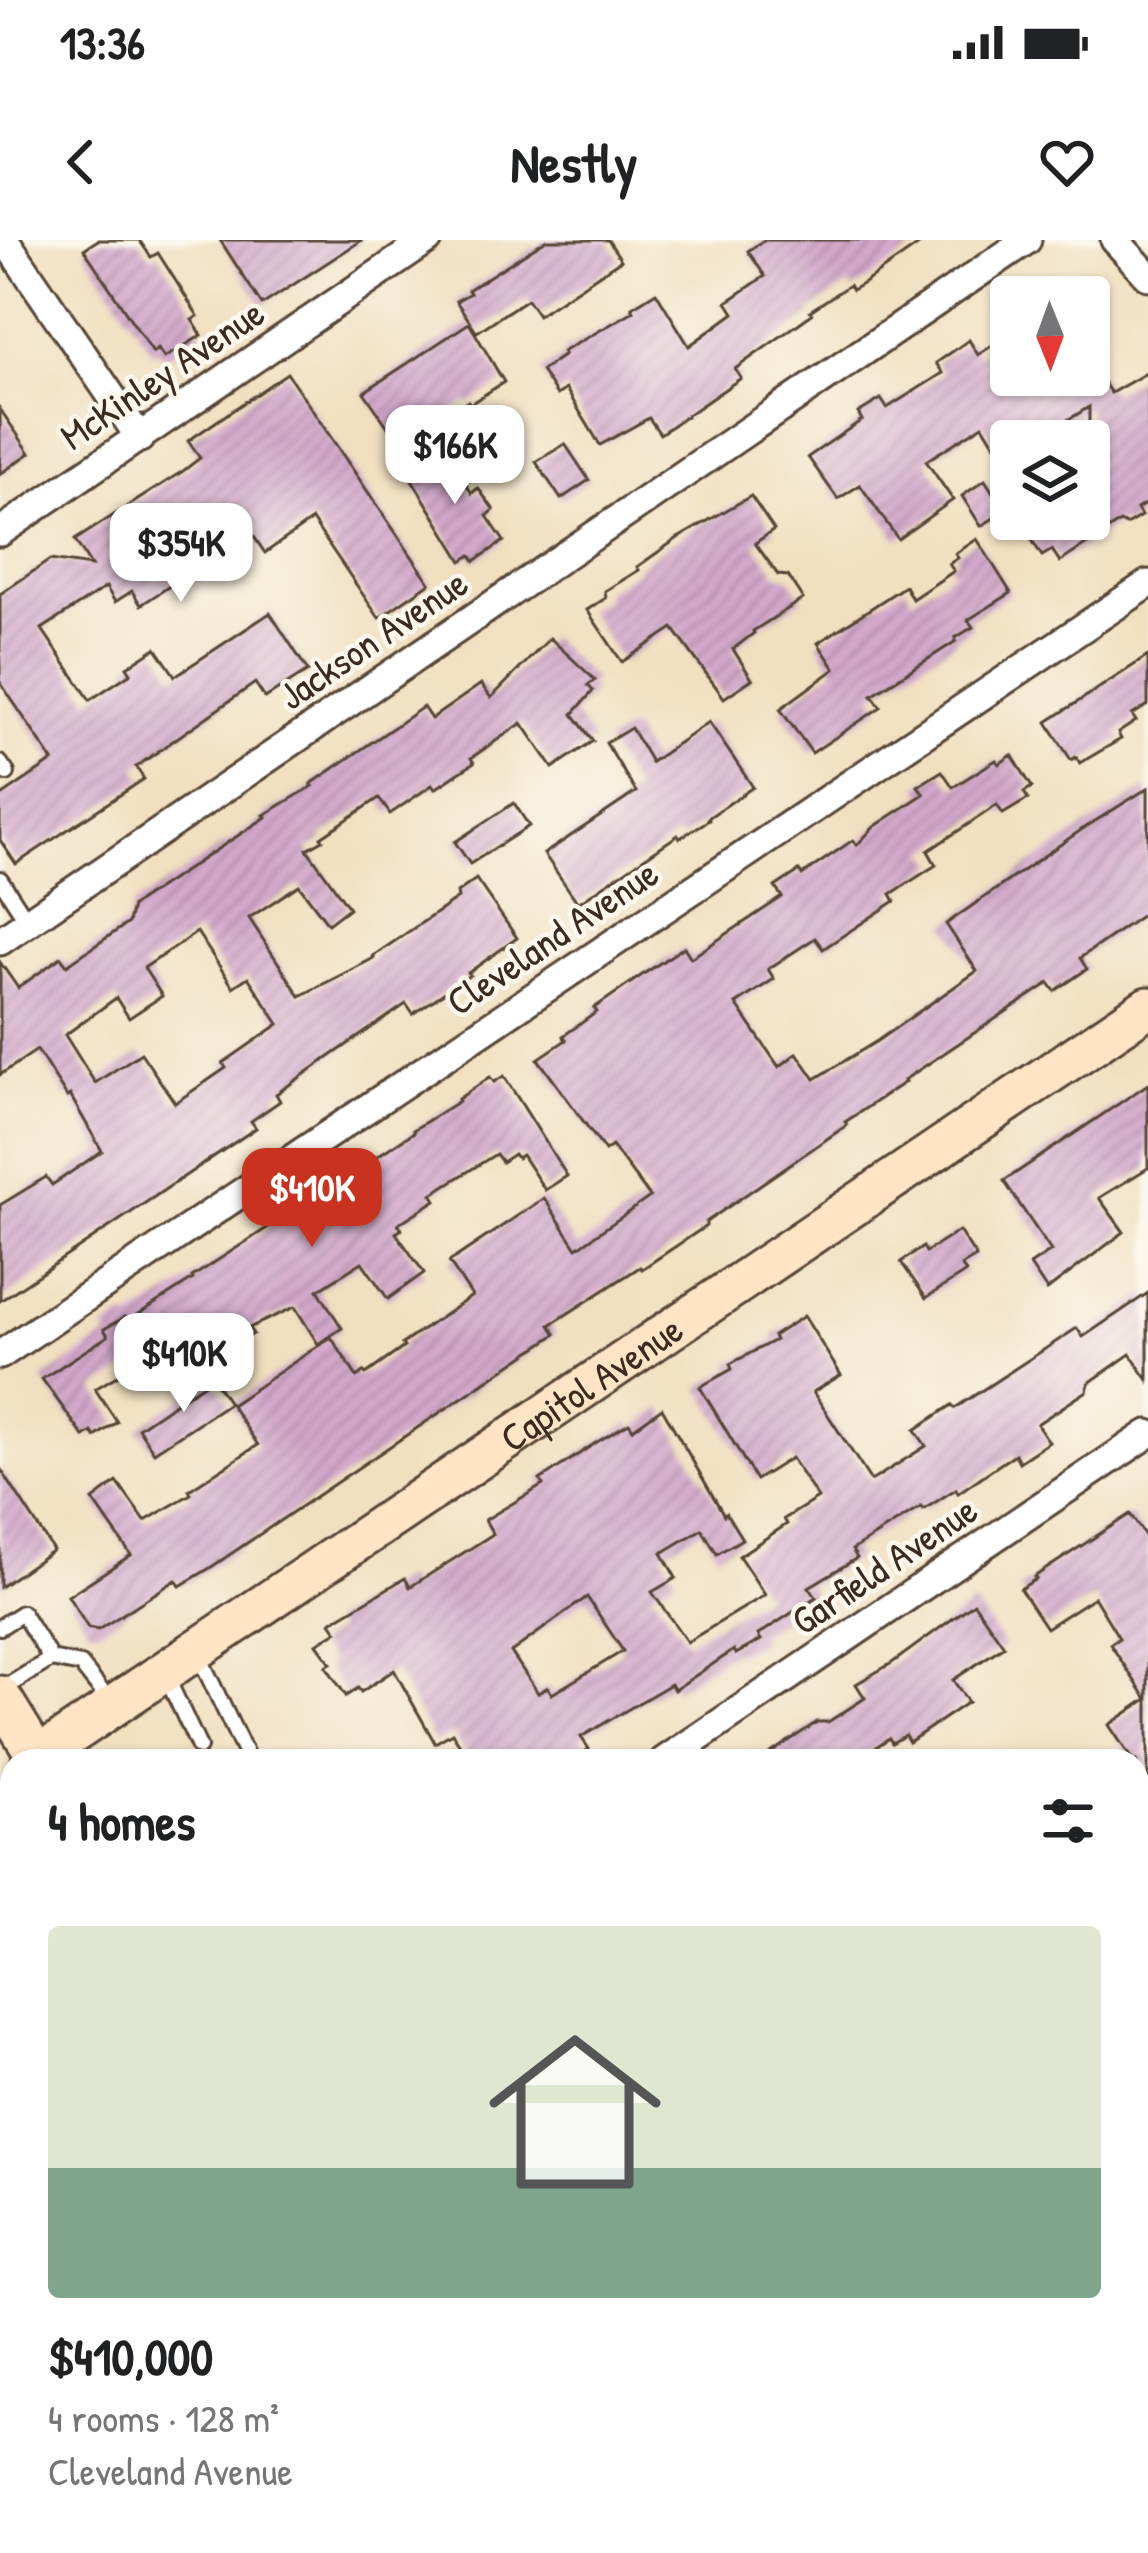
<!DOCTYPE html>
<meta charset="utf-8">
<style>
:root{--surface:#fff;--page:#f2f2f2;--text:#202124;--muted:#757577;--line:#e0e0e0;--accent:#c8321e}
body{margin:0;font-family:"Patrick Hand",sans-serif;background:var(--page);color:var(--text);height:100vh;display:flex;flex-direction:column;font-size:45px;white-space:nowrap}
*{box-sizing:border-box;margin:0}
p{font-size:39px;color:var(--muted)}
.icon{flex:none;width:66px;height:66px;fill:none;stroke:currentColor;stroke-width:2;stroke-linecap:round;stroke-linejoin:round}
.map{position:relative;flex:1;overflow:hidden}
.panel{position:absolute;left:0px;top:1509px;width:1149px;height:804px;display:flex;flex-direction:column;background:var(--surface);border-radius:36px 36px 0 0;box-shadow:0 3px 9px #0004}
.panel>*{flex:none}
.needle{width:78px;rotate:179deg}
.fabs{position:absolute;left:990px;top:36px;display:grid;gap:24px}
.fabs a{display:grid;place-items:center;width:120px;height:120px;border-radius:12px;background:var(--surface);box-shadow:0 3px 9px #0004;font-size:60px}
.price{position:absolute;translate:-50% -102px;padding:0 27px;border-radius:24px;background:#fff;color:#222;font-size:39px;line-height:78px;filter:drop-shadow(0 3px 6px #0008)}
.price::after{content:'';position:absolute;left:50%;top:72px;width:36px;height:27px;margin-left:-18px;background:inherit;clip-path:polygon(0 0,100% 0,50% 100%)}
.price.current{background:var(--accent);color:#fff}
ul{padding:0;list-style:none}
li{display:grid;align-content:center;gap:24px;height:636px;padding:0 48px}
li+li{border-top:3px solid var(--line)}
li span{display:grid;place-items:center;height:372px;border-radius:12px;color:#555}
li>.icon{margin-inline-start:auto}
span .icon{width:216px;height:216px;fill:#fffc;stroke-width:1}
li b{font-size:51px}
h2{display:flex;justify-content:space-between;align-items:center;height:144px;padding:0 48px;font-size:51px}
.status{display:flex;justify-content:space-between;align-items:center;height:84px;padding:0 60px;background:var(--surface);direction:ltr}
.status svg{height:33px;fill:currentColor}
header{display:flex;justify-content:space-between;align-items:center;height:156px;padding:0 48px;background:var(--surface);font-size:54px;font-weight:700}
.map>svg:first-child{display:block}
.building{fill:url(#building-hatch);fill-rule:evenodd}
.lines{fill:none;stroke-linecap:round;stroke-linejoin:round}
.lane-casing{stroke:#564536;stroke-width:20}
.street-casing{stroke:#564536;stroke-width:33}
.secondary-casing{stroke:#564536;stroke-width:45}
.lane{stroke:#fff;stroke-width:14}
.street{stroke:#fff;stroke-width:27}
.secondary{stroke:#ffe4c6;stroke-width:39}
.labels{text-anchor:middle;stroke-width:9;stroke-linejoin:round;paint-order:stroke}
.street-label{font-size:39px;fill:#3b2a1e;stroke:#fbf7ec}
</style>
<div class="status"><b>13:36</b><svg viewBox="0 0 49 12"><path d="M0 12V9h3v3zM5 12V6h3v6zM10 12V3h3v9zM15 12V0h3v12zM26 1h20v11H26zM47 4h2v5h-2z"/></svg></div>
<header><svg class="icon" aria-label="back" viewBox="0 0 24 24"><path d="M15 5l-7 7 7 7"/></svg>Nestly<svg class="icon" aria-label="heart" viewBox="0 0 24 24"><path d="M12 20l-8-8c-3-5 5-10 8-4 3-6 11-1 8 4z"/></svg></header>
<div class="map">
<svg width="1148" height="2313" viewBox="0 0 1148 2313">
<defs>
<pattern id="building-hatch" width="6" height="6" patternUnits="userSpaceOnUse" patternTransform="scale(3)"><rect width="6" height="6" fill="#d3a9cc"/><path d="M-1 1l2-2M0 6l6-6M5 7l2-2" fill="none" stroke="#ac8aa5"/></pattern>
</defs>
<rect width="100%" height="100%" fill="#fbf7ec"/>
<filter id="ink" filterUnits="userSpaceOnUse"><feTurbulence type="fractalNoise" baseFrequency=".00833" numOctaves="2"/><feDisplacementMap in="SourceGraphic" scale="24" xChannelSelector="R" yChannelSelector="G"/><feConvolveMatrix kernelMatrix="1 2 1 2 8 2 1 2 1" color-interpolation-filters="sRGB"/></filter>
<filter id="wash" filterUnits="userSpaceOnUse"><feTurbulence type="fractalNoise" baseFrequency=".004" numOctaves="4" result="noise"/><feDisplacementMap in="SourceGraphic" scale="48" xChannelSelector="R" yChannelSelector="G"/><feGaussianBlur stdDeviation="2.7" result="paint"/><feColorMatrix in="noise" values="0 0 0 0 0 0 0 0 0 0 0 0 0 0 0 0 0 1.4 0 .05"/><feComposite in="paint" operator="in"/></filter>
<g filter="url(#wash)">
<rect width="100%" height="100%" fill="#f1dfbf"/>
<g id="blocks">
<g class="building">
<path d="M98 0H139L151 17 158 13 198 76 192 80 202 95 164 118 158 109 153 113 84 9Z"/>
<path d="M220 0H362L262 65Z"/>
<path d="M546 0H608L621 20 538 75 527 59 477 92 456 61 470 53 468 50Z"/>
<path d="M764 0H926L864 43 852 50 849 45 810 71 812 74 735 129 741 138 660 194 649 178 600 205 566 149 557 155 541 131 564 115 562 112 634 71 632 67 656 52 689 106 734 73 727 62 765 36 748 11Z"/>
<path d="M469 83 504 142 470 164 468 161 401 206 364 152Z"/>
<path d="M1011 93V135H1089V122L1111 153 1148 132V262L1137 269 1141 276 1126 285 1120 282 1060 322 1052 310 1042 316 1025 289 1041 279H1087L1089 281V167L1034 201H1011V231L983 185 926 221 953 260 898 299 860 245 838 259 808 217 862 180 858 173 881 159 887 168 943 133 936 123 969 100 978 115Z"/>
<path d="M287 133 430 343 379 378 312 280 265 313 242 279 188 316 197 328 141 365 132 351 115 362 106 347 42 389 90 460 131 433 127 427 156 408 175 436 270 373 308 431 265 458 255 443 136 527 144 539 16 624 0 600V557L53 521 0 442V354L50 320 91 326 75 300 183 231 200 218 188 201Z"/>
<path d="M0 169 30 213 0 234Z"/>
<path d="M565 204 589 240 561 259 536 222Z"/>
<path d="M421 207 439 236 453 226 472 253 478 248 494 270 487 276 504 301 475 321 471 315 462 321 400 220Z"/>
<path d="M985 240 1005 271 981 286 962 256Z"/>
<path d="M751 256 774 290 755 303 778 335 788 336 803 359 753 391 754 393 733 409 752 439 724 458 673 388 622 422 587 370 606 358 605 351 639 330 637 327 678 298Z"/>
<path d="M977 299 1011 353 968 380 973 387 955 398 956 401 872 455 881 467 812 513 780 469 835 429 818 403 905 346 912 359 954 331 949 324 958 318 955 314Z"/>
<path d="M550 398 595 440 588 445 593 451 573 474 593 501 553 528 522 483 471 518 474 523 435 549 432 545 390 574 379 558 321 597 323 600 307 609 349 668 328 684 299 645 249 678 300 756 374 718 373 716 458 658 457 653 476 639 517 698 468 733 470 735 413 774 406 764 276 854 280 861 251 881 256 888 0 1061V965L46 937 52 945 102 911 70 855 67 857 37 810 0 835V722L18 748 61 717 67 725 128 683 132 666 266 577 264 575 313 546 311 544 423 467 431 479 481 444 491 458ZM197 692 233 747 248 737 279 784 223 823 226 828 175 863 141 813 95 843 65 795 116 758 129 778 162 756 144 728Z"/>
<path d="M1148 416V465L1132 475 1136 481 1118 493 1121 499 1080 523 1076 517 1071 520 1047 482Z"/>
<path d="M709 482 753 547 708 578 709 580 680 598 678 595 578 663 544 614 636 552 606 503 631 488 651 522Z"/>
<path d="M1012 515 1032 547 1024 552 1028 559 1003 574 997 565 928 611 936 625 891 654 895 661 823 709 815 698 768 729 774 739 736 764 779 827 797 813 815 839 877 801 977 731 946 684 1084 588 1148 548V671L1080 718 1087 729 1055 751 1049 743 904 840 905 842 845 882 847 885 706 982V986L642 1029 640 1027 550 1085 556 1094 210 1328 180 1346 176 1340 98 1390 88 1388 68 1356 131 1315 93 1260 117 1242 145 1281 191 1254 189 1250 258 1205 231 1165 331 1097 357 1137 364 1132 366 1134 404 1107 402 1104 472 1056 449 1022 544 958 577 1008 650 957 612 906 605 911 538 819 566 800 563 796 597 772 594 768 648 731 684 707 691 718 782 657 775 647 799 631 802 635 853 600 857 605 874 587 924 554 918 546 942 531 953 547 996 520 999 524Z"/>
<path d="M514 563 529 586 470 624 455 602Z"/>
<path d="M504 836 567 936 545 950 522 915 517 918 514 914 502 922 496 914 432 954 436 960 398 984 402 989 396 993 424 1033 388 1059 362 1022 318 1050 342 1088 318 1104 295 1067 249 1088 253 1094 189 1134 170 1104 95 1149 117 1182 95 1197 92 1192 84 1197 42 1139 108 1096 104 1089 125 1077 131 1079 193 1039 192 1037 414 892 413 890 459 861 458 859 490 837 494 842Z"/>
<path d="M1148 844V928L1099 958 1124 992 1047 1050 1030 1025 1051 1011 1004 941Z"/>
<path d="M959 991 976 1017 961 1026 966 1032 926 1058 901 1022 923 1007 926 1012Z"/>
<path d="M1148 1053V1140L1130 1114 1089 1143 1087 1151 1037 1184 1049 1202 1019 1222 1015 1214 958 1253 956 1249 923 1270 921 1267 852 1310 857 1318 809 1347 816 1357 758 1395 761 1400 736 1414 734 1410 674 1450 671 1444 581 1497 589 1509 570 1521H470L452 1493 435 1503 394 1430 361 1452 358 1448 346 1456 326 1426 331 1423 317 1404 337 1391 331 1382 405 1338 410 1347 493 1294 485 1280 543 1245 540 1240 597 1202 629 1183 633 1189 662 1168 724 1275 726 1273 742 1299 717 1314 702 1289 662 1313 676 1338 652 1352 687 1402 765 1355 739 1316 787 1284 784 1279 818 1258 791 1218 756 1240 700 1147 732 1129 730 1124 775 1100 773 1096 804 1076 841 1135 813 1152 871 1241 926 1206 915 1190 952 1165 955 1168 1077 1088 1083 1097ZM587 1357 623 1411 552 1454 548 1447 538 1453 511 1412Z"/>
<path d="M212 1138 229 1163 154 1212 138 1188Z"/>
<path d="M0 1228 53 1310 0 1347Z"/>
<path d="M1130 1274 1148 1300V1544L1137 1528V1521H1133L1109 1485 1147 1459 1110 1404 1119 1398 1094 1357 1046 1388 1020 1349 1036 1339 1034 1337Z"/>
<path d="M974 1363 1004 1406 953 1440 968 1462 909 1502 905 1495 892 1503 889 1498 856 1521H759L817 1482H828L865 1458 856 1444 892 1423Z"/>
</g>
</g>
</g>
<g filter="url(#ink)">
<use href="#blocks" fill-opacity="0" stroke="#564536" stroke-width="3"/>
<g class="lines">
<defs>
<g id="lane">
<path d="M0 523 7 533"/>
<path d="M0 639 28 682"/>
<path d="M0 1387 22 1373 51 1419 1 1450"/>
<path d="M197 1412 249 1521"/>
<path d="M51 1419 81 1425 111 1463"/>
<path d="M166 1436 199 1507"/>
<path d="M594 2313 620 2301"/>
</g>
<g id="street">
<path d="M5 0 140 198"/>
<path d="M1115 0 1148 36"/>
<path d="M0 292 428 0"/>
<path d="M0 701 1027 0"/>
<path d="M0 1115 1148 344"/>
<path d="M664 1521 1148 1194"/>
<path d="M1137 1618 1148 1611"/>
<path d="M0 1971 12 1962"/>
<path d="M1137 2030 1148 2023"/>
<path d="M107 2313 124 2301"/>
<path d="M718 2313 736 2301"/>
</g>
<g id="secondary">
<path d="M0 1456 40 1521"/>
<path id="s1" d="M32 1521 1148 767"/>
<path d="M477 2301 482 2313"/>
</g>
</defs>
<use href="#lane" class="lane-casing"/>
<use href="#street" class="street-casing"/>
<use href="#secondary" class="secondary-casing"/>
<use href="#lane" class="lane"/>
<use href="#street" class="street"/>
<use href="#secondary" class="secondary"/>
</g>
</g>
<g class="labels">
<g class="street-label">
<text transform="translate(162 134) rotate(-34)" y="14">McKinley Avenue</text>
<text transform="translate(373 399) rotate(-34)" y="14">Jackson Avenue</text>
<text transform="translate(552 697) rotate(-34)" y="14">Cleveland Avenue</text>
<text dy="14" stroke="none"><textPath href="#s1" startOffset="675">Capitol Avenue</textPath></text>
<text transform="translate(884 1325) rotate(-34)" y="14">Garfield Avenue</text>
</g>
</g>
</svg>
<div class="fabs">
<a><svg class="needle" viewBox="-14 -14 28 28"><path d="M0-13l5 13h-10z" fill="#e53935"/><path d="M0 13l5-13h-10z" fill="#757577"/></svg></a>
<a><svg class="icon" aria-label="layers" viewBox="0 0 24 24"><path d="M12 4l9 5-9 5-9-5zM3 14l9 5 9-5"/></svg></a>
</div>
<b class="price" style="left:455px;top:267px">$166K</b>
<b class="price" style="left:181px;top:365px">$354K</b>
<b class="price current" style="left:312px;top:1010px">$410K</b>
<b class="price" style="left:184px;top:1175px">$410K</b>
<section class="panel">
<h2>4 homes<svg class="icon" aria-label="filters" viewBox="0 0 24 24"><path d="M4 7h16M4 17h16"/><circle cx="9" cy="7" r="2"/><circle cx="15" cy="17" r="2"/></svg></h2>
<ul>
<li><span style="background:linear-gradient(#dfe7d0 65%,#7fa58c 0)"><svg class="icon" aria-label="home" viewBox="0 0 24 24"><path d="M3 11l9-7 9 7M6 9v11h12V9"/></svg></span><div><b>$410,000</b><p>4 rooms · 128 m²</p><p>Cleveland Avenue</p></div></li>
</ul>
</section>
</div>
